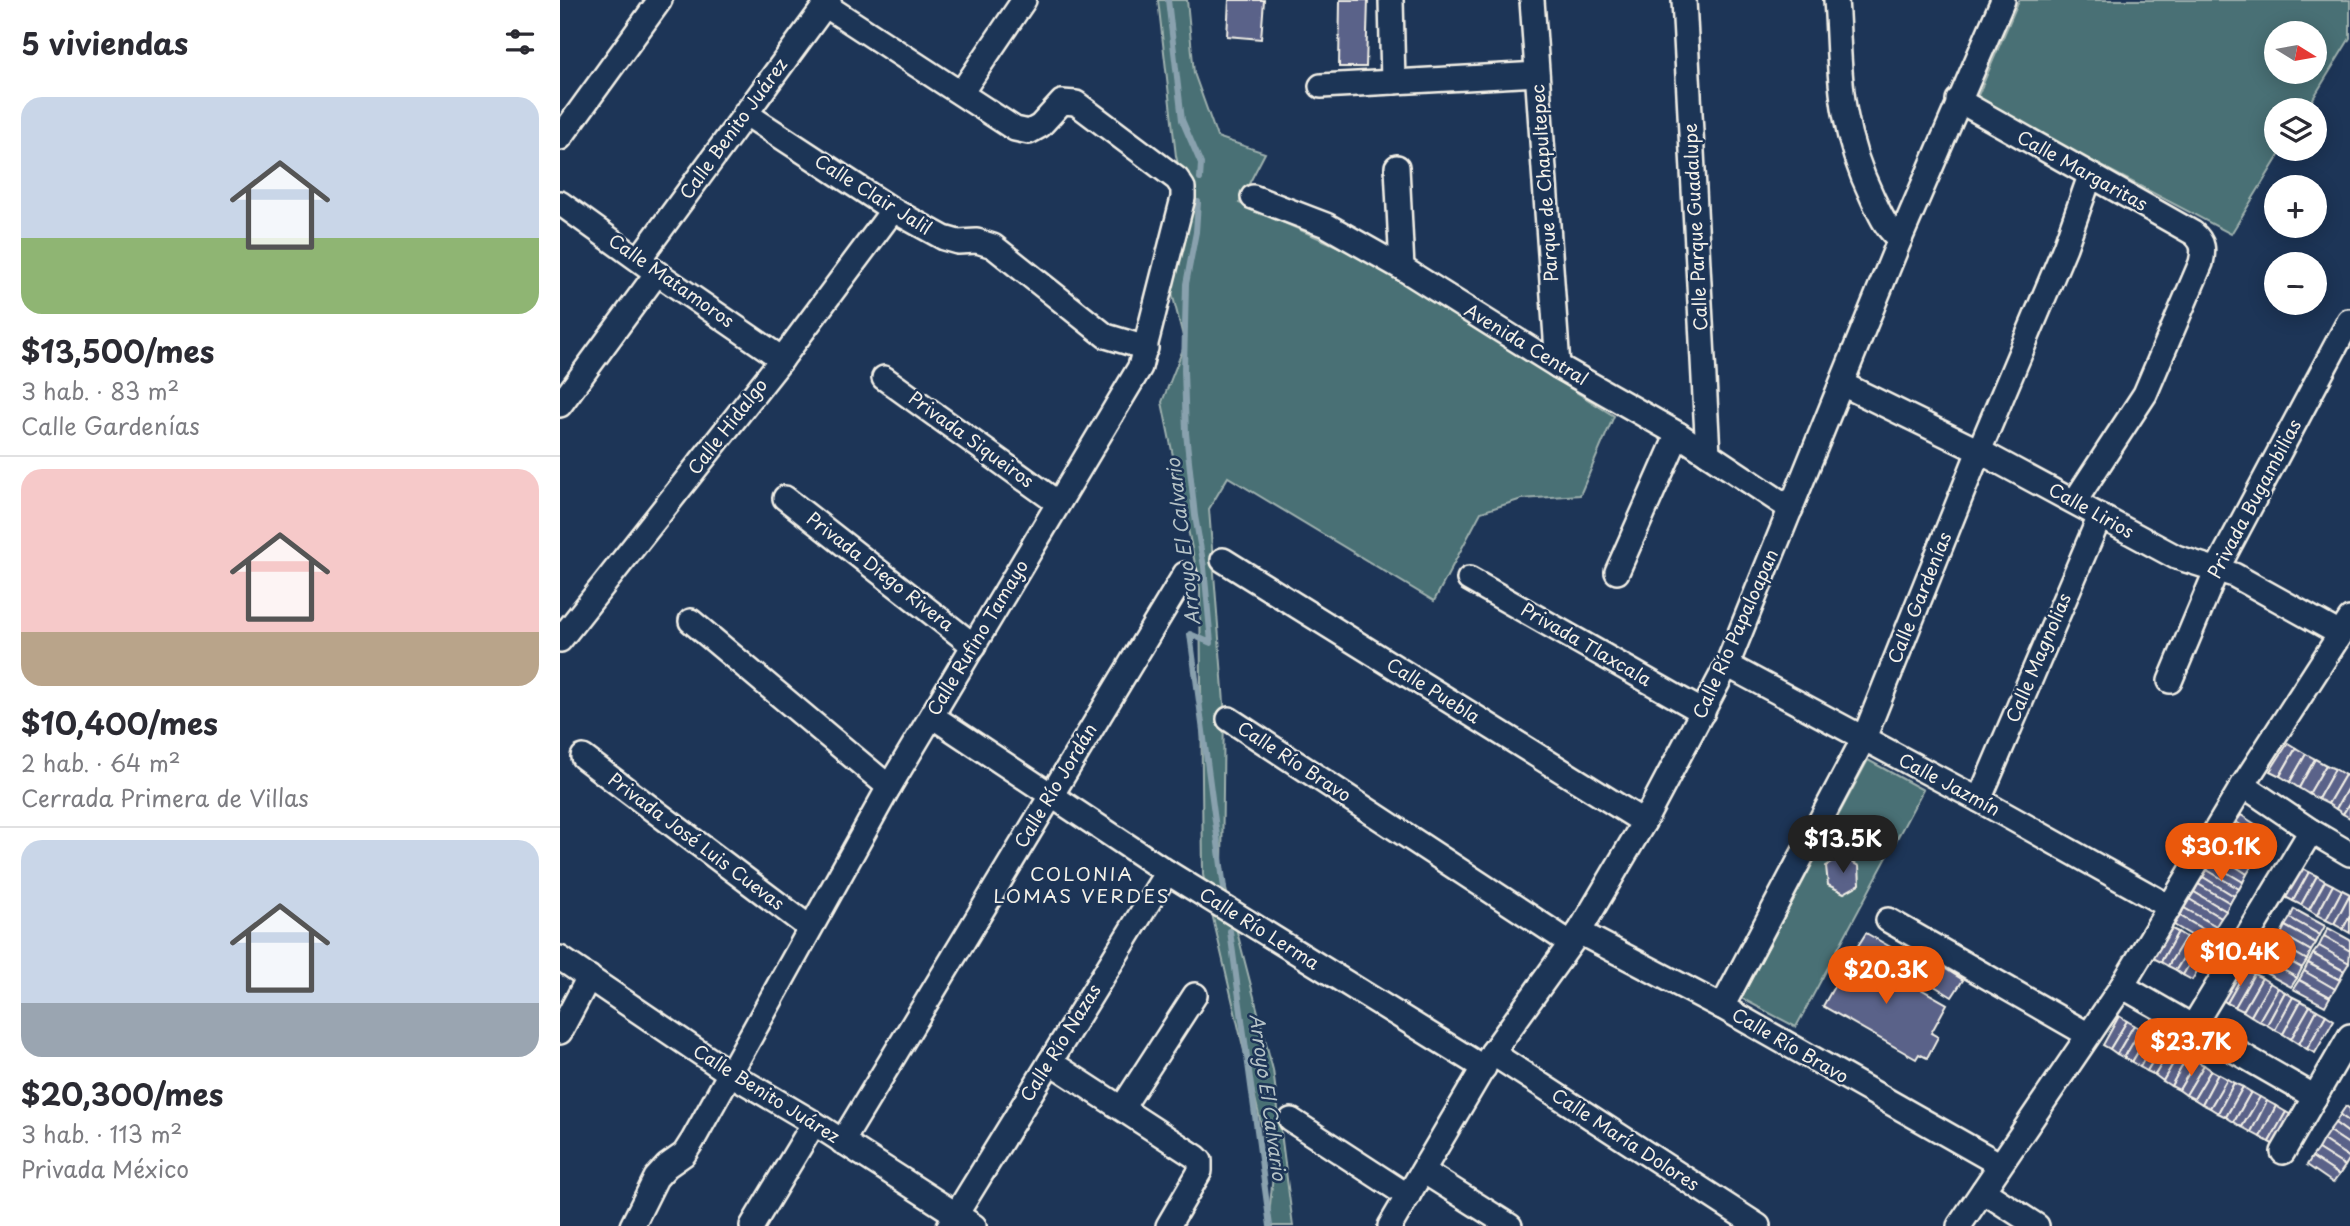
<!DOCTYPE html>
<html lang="es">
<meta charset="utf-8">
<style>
:root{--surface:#fff;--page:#f7f7f7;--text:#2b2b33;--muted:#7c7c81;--line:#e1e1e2;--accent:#ea580c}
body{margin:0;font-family:"Playpen Sans",sans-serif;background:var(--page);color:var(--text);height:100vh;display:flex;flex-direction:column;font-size:26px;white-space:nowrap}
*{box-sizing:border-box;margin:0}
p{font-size:23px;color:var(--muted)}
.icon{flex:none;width:38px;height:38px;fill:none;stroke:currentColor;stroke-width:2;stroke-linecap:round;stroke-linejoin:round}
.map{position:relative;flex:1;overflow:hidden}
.panel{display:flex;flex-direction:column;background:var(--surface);width:560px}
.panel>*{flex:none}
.needle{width:46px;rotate:101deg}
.buttons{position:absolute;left:1704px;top:21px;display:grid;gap:14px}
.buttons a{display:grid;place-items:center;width:63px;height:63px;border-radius:50%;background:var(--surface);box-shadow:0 4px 18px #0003;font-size:35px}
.price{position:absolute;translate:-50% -60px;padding:0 16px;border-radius:24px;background:var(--accent);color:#fff;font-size:23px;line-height:46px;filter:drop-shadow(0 2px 4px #0008)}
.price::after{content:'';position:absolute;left:50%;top:42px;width:21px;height:16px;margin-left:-10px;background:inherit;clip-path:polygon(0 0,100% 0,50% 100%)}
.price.selected{background:#222;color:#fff}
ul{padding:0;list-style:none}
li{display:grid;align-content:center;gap:14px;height:371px;padding:0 21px}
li+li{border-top:2px solid var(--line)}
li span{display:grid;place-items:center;height:217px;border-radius:21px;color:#555}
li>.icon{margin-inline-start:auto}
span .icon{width:126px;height:126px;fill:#fffc;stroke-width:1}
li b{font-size:30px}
h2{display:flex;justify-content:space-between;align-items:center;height:84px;padding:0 21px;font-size:30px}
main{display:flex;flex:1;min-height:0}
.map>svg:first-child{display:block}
.green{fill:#487074;stroke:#9eb0ae;stroke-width:2;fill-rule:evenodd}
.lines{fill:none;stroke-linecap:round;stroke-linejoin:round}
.stream{stroke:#89a1ae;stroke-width:6}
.building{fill:#5a6289;stroke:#f4f1e8;stroke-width:2}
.minor-casing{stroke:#f4f1e8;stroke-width:28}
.minor{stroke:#1d3557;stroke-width:23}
.labels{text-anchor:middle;stroke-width:5;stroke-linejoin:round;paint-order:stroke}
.street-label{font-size:18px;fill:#f4f1e8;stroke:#1d3557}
.water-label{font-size:19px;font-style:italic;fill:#b5c2c6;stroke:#1d3557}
.neighbourhood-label{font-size:19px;letter-spacing:2px;fill:#f4f1e8;stroke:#1d3557}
</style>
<main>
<section class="panel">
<h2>5 viviendas<svg class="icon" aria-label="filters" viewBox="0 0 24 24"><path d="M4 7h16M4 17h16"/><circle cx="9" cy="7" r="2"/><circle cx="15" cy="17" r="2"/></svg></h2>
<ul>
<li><span style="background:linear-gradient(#c9d6e8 65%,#8fb573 0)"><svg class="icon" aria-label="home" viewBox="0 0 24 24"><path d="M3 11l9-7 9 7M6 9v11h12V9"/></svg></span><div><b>$13,500/mes</b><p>3 hab. · 83 m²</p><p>Calle Gardenías</p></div></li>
<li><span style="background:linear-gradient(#f6c9c9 75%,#b9a48a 0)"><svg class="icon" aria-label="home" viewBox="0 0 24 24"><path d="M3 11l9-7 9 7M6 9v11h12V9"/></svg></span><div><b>$10,400/mes</b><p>2 hab. · 64 m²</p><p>Cerrada Primera de Villas</p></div></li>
<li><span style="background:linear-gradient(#c9d6e8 75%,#9aa5b1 0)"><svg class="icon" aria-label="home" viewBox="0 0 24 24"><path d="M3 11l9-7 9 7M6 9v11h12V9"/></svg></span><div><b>$20,300/mes</b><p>3 hab. · 113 m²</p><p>Privada México</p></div></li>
</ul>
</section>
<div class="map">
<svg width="1790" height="1226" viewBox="0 0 1790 1226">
<rect width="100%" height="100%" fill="#1d3557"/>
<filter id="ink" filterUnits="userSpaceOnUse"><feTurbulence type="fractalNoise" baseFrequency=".0143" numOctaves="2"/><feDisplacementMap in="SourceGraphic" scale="14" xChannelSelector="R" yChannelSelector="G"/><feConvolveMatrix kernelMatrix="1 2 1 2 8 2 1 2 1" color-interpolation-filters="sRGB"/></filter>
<g filter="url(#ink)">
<g class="green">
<path d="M598 0H627L634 73 657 137 705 153 679 203 804 258 1054 416 1020 495 962 499 921 512 874 601 668 477 649 509 664 703 662 874 713 1070 733 1226H708L713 1175 643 875 640 588 602 402 625 344 610 285 628 207 616 156Z"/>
<path d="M1459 0H1790V38L1746 110H1717V149H1723L1671 234 1416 100ZM1717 33H1755V72H1717Z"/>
<path d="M1308 760 1363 790 1236 1027 1181 998Z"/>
</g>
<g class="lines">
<g class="stream">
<path d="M608 0 622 120 641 164 640 179"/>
<path d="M638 202 636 232 626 284 624 370 626 433 635 516 644 567 651 643 630 634 664 888"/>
<path d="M670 931 710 1226"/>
</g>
</g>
<g class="building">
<path d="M669 0H704L701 39 667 36Z"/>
<path d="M780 0H808L806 67H779Z"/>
<path d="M1728 743 1736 748 1720 776 1710 771Z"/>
<path d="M1736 748 1746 754 1730 782 1720 776Z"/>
<path d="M1746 754 1755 759 1739 788 1730 782Z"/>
<path d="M1755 759 1766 765 1749 794 1739 788Z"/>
<path d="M1766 765 1775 769 1758 799 1749 794Z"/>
<path d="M1775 769 1785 775 1768 804 1758 799Z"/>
<path d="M1785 775 1790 777V784L1776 809 1768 804Z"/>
<path d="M1790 784V803L1783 814 1776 809Z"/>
<path d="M1790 803V818L1783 814Z"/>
<path d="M1681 815 1712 835 1707 843 1676 822Z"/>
<path d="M1676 822 1707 843 1702 850 1671 830Z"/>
<path d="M1671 830 1702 850 1697 859 1665 839Z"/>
<path d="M1665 839 1697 859 1692 866 1661 847Z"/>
<path d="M1661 847 1692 866 1687 874 1656 854Z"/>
<path d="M1656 854 1687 874 1683 882 1651 863Z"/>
<path d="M1282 857 1299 866 1300 884 1284 893 1268 885 1266 866Z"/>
<path d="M1651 863 1683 882 1679 889 1647 870Z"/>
<path d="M1739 866 1749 872 1733 901 1723 896Z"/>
<path d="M1647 870 1679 889 1674 896 1643 877Z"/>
<path d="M1749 872 1757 876 1741 905 1733 901Z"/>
<path d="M1757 876 1765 881 1749 910 1741 905Z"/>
<path d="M1643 877 1674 896 1670 903 1638 884Z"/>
<path d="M1765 881 1773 885 1757 915 1749 910Z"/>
<path d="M1638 884 1670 903 1666 911 1634 892Z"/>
<path d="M1773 885 1782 890 1766 920 1757 915Z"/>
<path d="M1782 890 1790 894 1774 924 1766 920Z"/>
<path d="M1634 892 1666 911 1661 918 1629 899Z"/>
<path d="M1790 894V915L1783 929 1774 924Z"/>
<path d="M1629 899 1661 918 1656 926 1624 908Z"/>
<path d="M1624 908 1656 926 1651 934 1620 916Z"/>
<path d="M1734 909 1765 926 1760 935 1730 918Z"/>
<path d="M1790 915V933L1783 929Z"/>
<path d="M1620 916 1651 934 1646 944 1614 925Z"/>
<path d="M1730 918 1760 935 1756 943 1725 926Z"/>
<path d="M1725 926 1756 943 1751 951 1721 934Z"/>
<path d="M1610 928 1618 932 1601 962 1593 958Z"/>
<path d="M1768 928 1790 940V951L1764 936Z"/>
<path d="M1618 932 1626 937 1608 966 1601 962Z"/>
<path d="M1306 933 1348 957 1338 973 1296 949Z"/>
<path d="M1721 934 1751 951 1747 960 1716 942Z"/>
<path d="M1764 936 1790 951 1789 963 1759 946Z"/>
<path d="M1626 937 1633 942 1616 970 1608 966Z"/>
<path d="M1633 942 1640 946 1623 975 1616 970Z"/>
<path d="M1716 942 1747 960 1742 968 1711 951Z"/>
<path d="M1640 946 1649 951 1632 980 1623 975Z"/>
<path d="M1759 946 1789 963 1784 971 1753 954Z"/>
<path d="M1353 948 1403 980 1392 997 1371 984 1374 979 1366 974 1361 982 1341 969Z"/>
<path d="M1294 951 1387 1004 1371 1033 1378 1037 1367 1058 1359 1054 1356 1059 1263 1006Z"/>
<path d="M1711 951 1742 968 1737 978 1706 960Z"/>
<path d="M1753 954 1784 971 1780 980 1748 963Z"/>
<path d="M1706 960 1737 978 1731 987 1700 970Z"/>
<path d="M1748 963 1780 980 1775 989 1744 971Z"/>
<path d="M1678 965 1686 970 1667 1003 1660 998Z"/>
<path d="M1686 970 1694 974 1675 1007 1667 1003Z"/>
<path d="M1744 971 1775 989 1770 997 1739 980Z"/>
<path d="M1694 974 1702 978 1683 1011 1675 1007Z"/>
<path d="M1702 978 1710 983 1691 1016 1683 1011Z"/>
<path d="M1739 980 1770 997 1765 1006 1733 989Z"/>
<path d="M1710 983 1718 988 1699 1021 1691 1016Z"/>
<path d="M1718 988 1725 992 1707 1025 1699 1021Z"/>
<path d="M1725 992 1733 997 1715 1030 1707 1025Z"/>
<path d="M1733 997 1741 1001 1723 1034 1715 1030Z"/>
<path d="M1741 1001 1750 1006 1731 1039 1723 1034Z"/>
<path d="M1750 1006 1757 1010 1739 1044 1731 1039Z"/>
<path d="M1757 1010 1766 1015 1747 1049 1739 1044Z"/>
<path d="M1766 1015 1774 1020 1755 1053 1747 1049Z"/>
<path d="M1559 1016 1567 1021 1550 1049 1543 1045Z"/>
<path d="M1567 1021 1574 1025 1557 1054 1550 1049Z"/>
<path d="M1574 1025 1581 1029 1564 1058 1557 1054Z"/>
<path d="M1581 1029 1589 1034 1572 1062 1564 1058Z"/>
<path d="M1589 1034 1596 1038 1580 1067 1572 1062Z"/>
<path d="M1596 1038 1604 1043 1587 1071 1580 1067Z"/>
<path d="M1604 1043 1612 1047 1595 1075 1587 1071Z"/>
<path d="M1612 1047 1620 1052 1603 1081 1595 1075Z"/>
<path d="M1620 1052 1628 1056 1611 1086 1603 1081Z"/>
<path d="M1628 1056 1636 1061 1619 1090 1611 1086Z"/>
<path d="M1636 1061 1644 1065 1626 1095 1619 1090Z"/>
<path d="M1644 1065 1651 1070 1634 1099 1626 1095Z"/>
<path d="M1651 1070 1658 1074 1642 1104 1634 1099Z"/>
<path d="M1658 1074 1667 1079 1650 1108 1642 1104Z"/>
<path d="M1667 1079 1674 1083 1658 1113 1650 1108Z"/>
<path d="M1674 1083 1683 1087 1666 1117 1658 1113Z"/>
<path d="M1683 1087 1691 1092 1674 1122 1666 1117Z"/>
<path d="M1691 1092 1700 1097 1682 1127 1674 1122Z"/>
<path d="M1700 1097 1707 1101 1691 1132 1682 1127Z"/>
<path d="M1707 1101 1716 1106 1700 1137 1691 1132Z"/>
<path d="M1716 1106 1726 1112 1709 1142 1700 1137Z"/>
<path d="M1786 1106 1790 1109V1122L1780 1115Z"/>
<path d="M1726 1112 1735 1117 1718 1147 1709 1142Z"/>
<path d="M1780 1115 1790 1122V1134L1775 1123Z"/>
<path d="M1775 1123 1790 1134V1145L1769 1131Z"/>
<path d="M1769 1131 1790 1145V1158L1763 1140Z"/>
<path d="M1763 1140 1790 1158 1785 1166 1758 1149Z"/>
<path d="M1758 1149 1785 1166 1779 1175 1752 1157Z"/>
<path d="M1752 1157 1779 1175 1773 1183 1747 1165Z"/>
</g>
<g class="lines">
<defs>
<g id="minor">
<path d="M831 0 833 82"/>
<path d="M972 0 998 366"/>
<path d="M1124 0 1148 454"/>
<path d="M1276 0C1279 37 1278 76 1285 113 1290 143 1300 172 1313 199 1320 214 1326 229 1340 239"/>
<path d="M761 86 977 74"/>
<path d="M401 93 464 0"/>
<path d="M1398 100 1633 233C1644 242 1644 250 1641 263L1585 394 1515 501"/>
<path d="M185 113 333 210 384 238 398 242 417 241 433 246 546 336 586 348"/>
<path d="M0 138 100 0"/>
<path d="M837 167 842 268"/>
<path d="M693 197 766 225 842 268 998 366 1118 434 1231 509"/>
<path d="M0 203 97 273 222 359"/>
<path d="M79 259 269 0"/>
<path d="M324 378 498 503"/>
<path d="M1282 384 1419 451 1616 557 1674 575 1780 634"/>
<path d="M0 405 97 273"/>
<path d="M225 498 414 646"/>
<path d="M663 560 1084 822"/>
<path d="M1057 572 1118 434"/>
<path d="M909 579 1143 712"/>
<path d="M131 621 329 787"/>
<path d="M0 640 222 359 333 210"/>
<path d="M1167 665 1419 800 1610 907"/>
<path d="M1610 681 1657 569 1789 321"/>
<path d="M372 716 607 872 924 1068"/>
<path d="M669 719 1010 943"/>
<path d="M23 757 250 928"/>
<path d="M1683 785 1751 831 1790 854"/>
<path d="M1419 800 1540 516"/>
<path d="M1328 920 1527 1034"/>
<path d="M1019 932 1162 1007 1439 1164"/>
<path d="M0 958 171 1074 254 1123 414 1226"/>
<path d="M1562 986 1755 1097"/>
<path d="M1162 1007 1304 738 1419 451 1505 247 1530 176"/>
<path d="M1632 1028 1751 831"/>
<path d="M0 1032 29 977"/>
<path d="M932 1053 1198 1226"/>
<path d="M490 1062 636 1157 640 1161V1171L608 1226"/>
<path d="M562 1108 635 995"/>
<path d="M731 1120 848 1196"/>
<path d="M282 1142 625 574"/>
<path d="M1723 1152 1790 1036"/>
<path d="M863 1171 950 1226"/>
<path d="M1423 1191 1477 1226"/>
<path d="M72 1226 96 1178 107 1166 124 1154 133 1140 329 787 580 367 623 198V188L617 179 516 103 502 102 480 126 469 132 455 129 265 5"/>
<path d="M192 1226 254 1123"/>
<path d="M389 1226 607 872"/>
<path d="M830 1226 932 1053 1019 932 1084 822 1167 665 1340 239 1443 0"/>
<path d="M1399 1226 1562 986 1683 785 1790 619"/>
</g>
</defs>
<use href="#minor" class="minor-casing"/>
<use href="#minor" class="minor"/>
</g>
</g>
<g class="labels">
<g class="street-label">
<text transform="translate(174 129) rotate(-54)" y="6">Calle Benito Juárez</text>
<text transform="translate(1522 171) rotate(29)" y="6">Calle Margaritas</text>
<text transform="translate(985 183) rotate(-94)" y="6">Parque de Chapultepec</text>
<text transform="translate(313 195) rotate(32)" y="6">Calle Clair Jalil</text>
<text transform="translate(1136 227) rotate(-93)" y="6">Calle Parque Guadalupe</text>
<text transform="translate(111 281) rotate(35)" y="6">Calle Matamoros</text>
<text transform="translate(966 345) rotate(31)" y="6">Avenida Central</text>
<text transform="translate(168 427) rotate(-52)" y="6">Calle Hidalgo</text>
<text transform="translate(411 440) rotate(36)" y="6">Privada Siqueiros</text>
<text transform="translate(1695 499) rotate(-62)" y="6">Privada Bugambilias</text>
<text transform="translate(1531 511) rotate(29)" y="6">Calle Lirios</text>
<text transform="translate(320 572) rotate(38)" y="6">Privada Diego Rivera</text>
<text transform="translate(1360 598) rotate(-68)" y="6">Calle Gardenías</text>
<text transform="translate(1176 634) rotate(-66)" y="6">Calle Río Papaloapan</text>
<text transform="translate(418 638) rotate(-59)" y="6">Calle Rufino Tamayo</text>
<text transform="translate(1026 645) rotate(30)" y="6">Privada Tlaxcala</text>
<text transform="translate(1479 658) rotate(-67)" y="6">Calle Magnolias</text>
<text transform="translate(873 691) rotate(32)" y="6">Calle Puebla</text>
<text transform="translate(734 762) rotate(33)" y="6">Calle Río Bravo</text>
<text transform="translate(1389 785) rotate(28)" y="6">Calle Jazmín</text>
<text transform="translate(496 786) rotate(-59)" y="6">Calle Río Jordán</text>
<text transform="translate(136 842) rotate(37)" y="6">Privada José Luis Cuevas</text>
<text transform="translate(699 929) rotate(32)" y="6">Calle Río Lerma</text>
<text transform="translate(501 1043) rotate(-58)" y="6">Calle Río Nazas</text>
<text transform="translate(1230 1046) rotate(30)" y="6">Calle Río Bravo</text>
<text transform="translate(206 1094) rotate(32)" y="6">Calle Benito Juárez</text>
<text transform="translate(1065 1140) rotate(33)" y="6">Calle María Dolores</text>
</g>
<g class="water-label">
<text transform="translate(623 542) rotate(-97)" y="7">Arroyo El Calvario</text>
<text transform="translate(708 1097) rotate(82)" y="7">Arroyo El Calvario</text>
</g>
<g class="neighbourhood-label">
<text x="522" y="881">COLONIA<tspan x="522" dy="22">LOMAS VERDES</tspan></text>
</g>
</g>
</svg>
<div class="buttons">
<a><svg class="needle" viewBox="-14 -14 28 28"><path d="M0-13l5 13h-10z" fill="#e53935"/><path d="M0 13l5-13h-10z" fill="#7c7c81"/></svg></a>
<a><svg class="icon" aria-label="layers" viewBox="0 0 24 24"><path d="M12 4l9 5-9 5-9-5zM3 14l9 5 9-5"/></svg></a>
<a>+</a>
<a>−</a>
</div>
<b class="price selected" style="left:1283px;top:875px">$13.5K</b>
<b class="price" style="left:1661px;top:883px">$30.1K</b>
<b class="price" style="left:1680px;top:988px">$10.4K</b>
<b class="price" style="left:1326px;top:1006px">$20.3K</b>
<b class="price" style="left:1631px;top:1078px">$23.7K</b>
</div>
</main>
